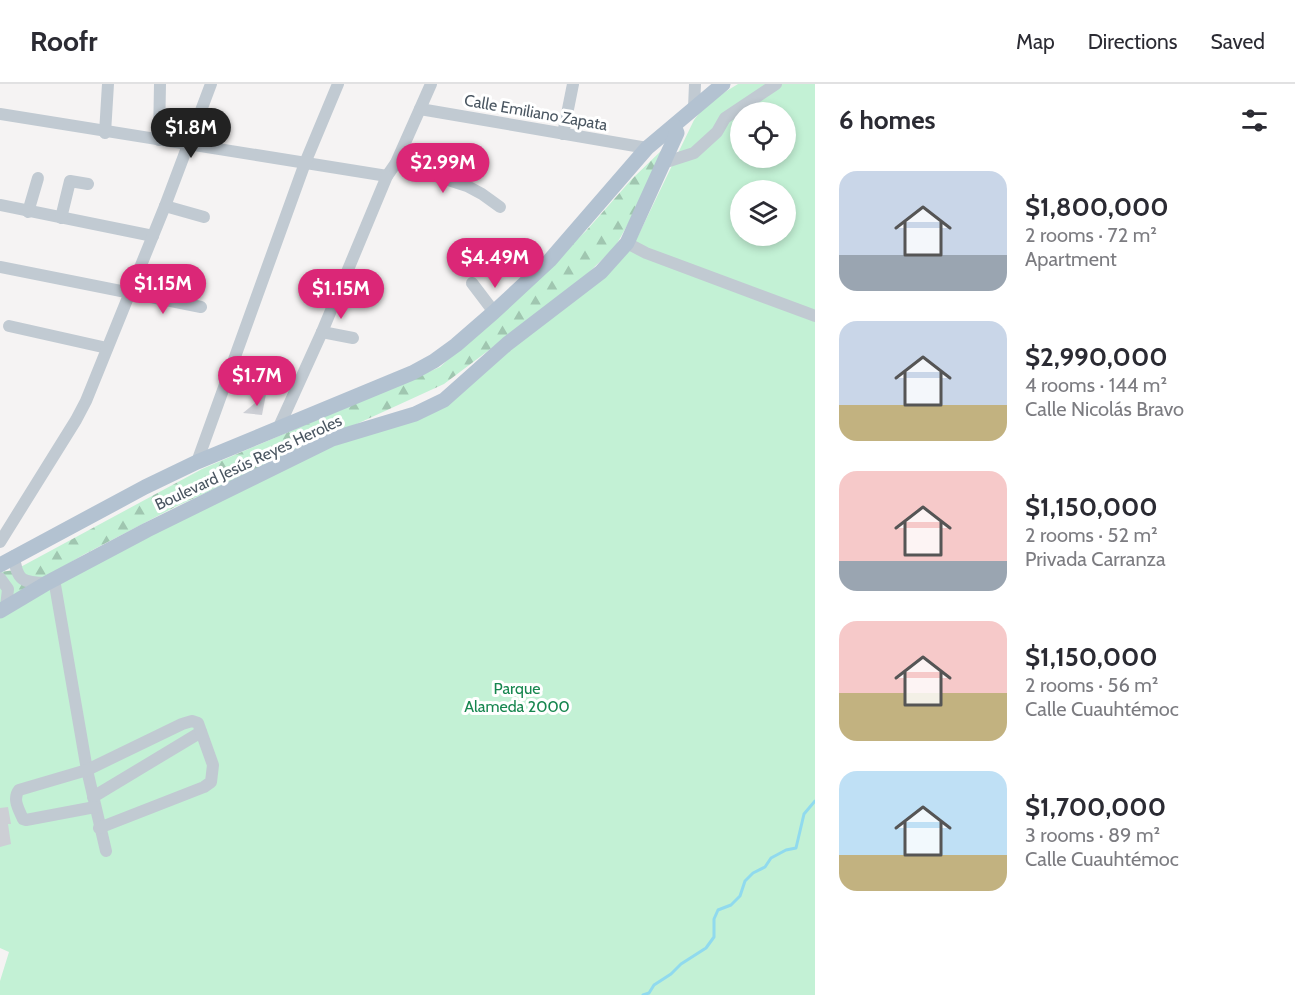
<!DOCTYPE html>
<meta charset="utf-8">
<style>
:root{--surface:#fff;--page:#f2f2f3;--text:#2b2b33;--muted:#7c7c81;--line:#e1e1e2;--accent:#db2777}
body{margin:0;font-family:Cabin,sans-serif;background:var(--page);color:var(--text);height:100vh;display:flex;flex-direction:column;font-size:22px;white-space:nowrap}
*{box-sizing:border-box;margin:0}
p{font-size:20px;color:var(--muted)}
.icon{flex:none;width:33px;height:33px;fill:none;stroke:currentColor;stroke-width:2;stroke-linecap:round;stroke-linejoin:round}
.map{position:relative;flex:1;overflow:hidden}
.panel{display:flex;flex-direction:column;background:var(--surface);width:480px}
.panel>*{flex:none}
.controls{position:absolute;left:730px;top:18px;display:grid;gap:12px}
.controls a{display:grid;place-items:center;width:66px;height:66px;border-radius:50%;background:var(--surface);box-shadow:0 3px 9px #0003;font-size:30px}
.price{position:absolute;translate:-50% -51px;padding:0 14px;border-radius:21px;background:var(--accent);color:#fff;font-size:20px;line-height:39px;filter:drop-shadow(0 2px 3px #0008)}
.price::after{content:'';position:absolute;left:50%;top:36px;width:18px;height:14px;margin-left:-9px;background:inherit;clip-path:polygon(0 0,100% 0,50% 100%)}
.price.selected{background:#222;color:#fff}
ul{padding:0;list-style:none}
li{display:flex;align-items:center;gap:18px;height:150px;padding:0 24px}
li span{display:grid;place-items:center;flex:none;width:168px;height:120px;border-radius:18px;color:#555}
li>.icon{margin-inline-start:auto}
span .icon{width:72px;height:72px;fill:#fffc;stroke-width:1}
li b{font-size:26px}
h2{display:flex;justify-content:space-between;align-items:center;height:72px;padding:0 24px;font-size:26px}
header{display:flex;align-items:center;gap:36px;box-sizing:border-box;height:84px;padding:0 30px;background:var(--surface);border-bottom:2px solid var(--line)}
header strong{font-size:28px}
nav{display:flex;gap:33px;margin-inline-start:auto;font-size:21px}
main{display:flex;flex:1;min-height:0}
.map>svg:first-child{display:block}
.forest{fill:url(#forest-firs)}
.green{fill:#c3f1d5;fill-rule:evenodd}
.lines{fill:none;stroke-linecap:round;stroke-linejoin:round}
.stream{stroke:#90daee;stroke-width:3}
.building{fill:#cdcfd5}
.minor{stroke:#c1cad2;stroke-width:12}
.major{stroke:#b3c2d1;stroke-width:15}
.labels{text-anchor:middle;stroke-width:6;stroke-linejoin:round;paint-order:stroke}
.street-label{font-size:16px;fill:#4a5661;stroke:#fff}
.park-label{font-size:16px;fill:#17864f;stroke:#fff}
</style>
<header>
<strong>Roofr</strong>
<nav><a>Map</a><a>Directions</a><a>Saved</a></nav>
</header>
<main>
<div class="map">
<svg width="815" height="911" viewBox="0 0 815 911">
<defs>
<pattern id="forest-firs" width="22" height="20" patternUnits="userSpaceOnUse" patternTransform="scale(1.5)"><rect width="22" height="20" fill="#c3f1d5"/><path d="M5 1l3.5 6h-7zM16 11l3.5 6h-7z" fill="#a0c6b0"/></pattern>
</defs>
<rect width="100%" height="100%" fill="#f5f3f3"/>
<path class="forest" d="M665 63 641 117 615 163 579 198 444 300 175 423 83 471 0 520V488L15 486 202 385 440 283 586 147 631 96Z"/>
<path class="green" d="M738 0H815V911H0V897L9 868 0 864V534L29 516 175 439 325 365 439 325 638 152 694 36 707 19ZM741 28H786V74H741ZM741 106H786V152H741Z"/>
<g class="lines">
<path class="stream" d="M643 911 649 909 654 901 671 890 681 880 706 864 714 853V835L718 826 731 821 740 812 745 797 753 789 765 783 771 774 786 766 796 764 804 730 815 717"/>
</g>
<g class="building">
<path d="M266 310 262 331 243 329Z"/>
<path d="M8 723 11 740H8L11 760 0 763V724Z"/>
</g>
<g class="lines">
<g class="minor">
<path d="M694 24 695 0"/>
<path d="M420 25 647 64"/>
<path d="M0 30 387 92"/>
<path d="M105 49 108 0"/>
<path d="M563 50 573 0"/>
<path d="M159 56 160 0"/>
<path d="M396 79 467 102 482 110 500 123"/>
<path d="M663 79 694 69 717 48 725 34 776 0"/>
<path d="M0 121 153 152"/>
<path d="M165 122 204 133"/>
<path d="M28 128 38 94"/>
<path d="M61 134 70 97 88 100"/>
<path d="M627 159 646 169 815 232"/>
<path d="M0 183 201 223"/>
<path d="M472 199 494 228"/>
<path d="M9 242 107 264"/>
<path d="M322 248 353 254"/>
<path d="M278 345 322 248 387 92 396 79 431 0"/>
<path d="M197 378 305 79 338 0"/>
<path d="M0 458 76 336 86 317 165 122 211 0"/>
<path d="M14 472C17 498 23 498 47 499"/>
<path d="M0 494 8 505 6 523"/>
<path d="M54 495 87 686 106 767"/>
<path d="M93 713 201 648"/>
<path d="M95 723 26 736 23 735C19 726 12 715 19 706L87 686 182 640 192 637 198 639 213 681 211 698 204 703 99 744"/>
</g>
<g class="major">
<path d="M0 481 145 403 197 378 412 289 434 277 456 261 494 228 550 176 647 64 723 0"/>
<path d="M0 527 47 499 147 446 332 355 415 330 444 316 507 260 601 188 627 159 677 49 674 42"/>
</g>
</g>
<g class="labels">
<g class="street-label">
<text transform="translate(536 28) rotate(10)" y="6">Calle Emiliano Zapata</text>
<text transform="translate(248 378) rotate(-25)" y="6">Boulevard Jesús Reyes Heroles</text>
</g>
<g class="park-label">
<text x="517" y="610">Parque<tspan x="517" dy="18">Alameda 2000</tspan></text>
</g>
</g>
</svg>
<div class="controls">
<a><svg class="icon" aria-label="locate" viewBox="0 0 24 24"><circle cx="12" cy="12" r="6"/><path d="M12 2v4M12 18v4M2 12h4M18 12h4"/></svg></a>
<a><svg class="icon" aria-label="layers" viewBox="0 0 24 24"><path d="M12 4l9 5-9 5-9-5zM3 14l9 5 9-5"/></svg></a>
</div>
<b class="price selected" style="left:191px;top:75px">$1.8M</b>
<b class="price" style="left:443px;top:110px">$2.99M</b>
<b class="price" style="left:495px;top:205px">$4.49M</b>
<b class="price" style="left:163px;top:231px">$1.15M</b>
<b class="price" style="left:341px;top:236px">$1.15M</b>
<b class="price" style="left:257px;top:323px">$1.7M</b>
</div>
<section class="panel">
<h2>6 homes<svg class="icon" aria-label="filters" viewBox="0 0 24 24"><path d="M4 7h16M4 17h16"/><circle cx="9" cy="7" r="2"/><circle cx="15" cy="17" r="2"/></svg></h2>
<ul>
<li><span style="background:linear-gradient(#c9d6e8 70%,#9aa5b1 0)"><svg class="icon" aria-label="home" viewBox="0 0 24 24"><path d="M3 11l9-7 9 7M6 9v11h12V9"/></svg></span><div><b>$1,800,000</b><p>2 rooms · 72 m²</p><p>Apartment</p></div></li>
<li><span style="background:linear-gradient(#c9d6e8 70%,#c2b280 0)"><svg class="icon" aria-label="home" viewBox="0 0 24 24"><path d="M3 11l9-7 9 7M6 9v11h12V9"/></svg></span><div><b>$2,990,000</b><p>4 rooms · 144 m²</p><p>Calle Nicolás Bravo</p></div></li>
<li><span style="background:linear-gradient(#f6c9c9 75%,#9aa5b1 0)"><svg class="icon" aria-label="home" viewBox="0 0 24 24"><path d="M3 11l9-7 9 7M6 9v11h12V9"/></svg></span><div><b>$1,150,000</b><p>2 rooms · 52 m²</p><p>Privada Carranza</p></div></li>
<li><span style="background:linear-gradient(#f6c9c9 60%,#c2b280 0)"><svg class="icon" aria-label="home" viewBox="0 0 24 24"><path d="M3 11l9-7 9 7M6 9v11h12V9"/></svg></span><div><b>$1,150,000</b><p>2 rooms · 56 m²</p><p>Calle Cuauhtémoc</p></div></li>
<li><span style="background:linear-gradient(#bfe0f5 70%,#c2b280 0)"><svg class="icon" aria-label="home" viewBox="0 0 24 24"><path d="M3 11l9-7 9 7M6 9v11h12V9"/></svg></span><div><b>$1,700,000</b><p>3 rooms · 89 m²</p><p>Calle Cuauhtémoc</p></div></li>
</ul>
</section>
</main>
